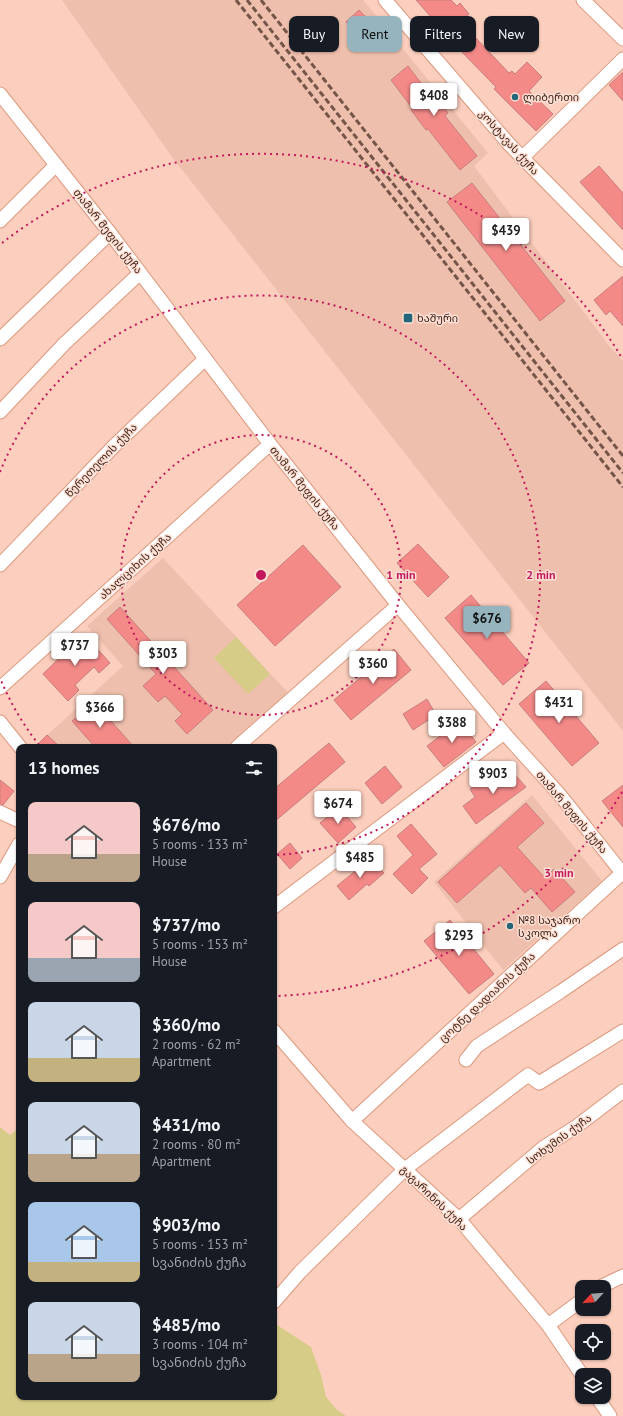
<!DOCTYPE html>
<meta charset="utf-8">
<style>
:root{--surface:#171b24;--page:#20242c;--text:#f1f3f6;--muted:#9ea1a6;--accent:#95b4be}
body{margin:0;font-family:"PT Sans","Noto Sans Georgian",sans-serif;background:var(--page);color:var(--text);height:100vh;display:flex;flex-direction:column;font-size:15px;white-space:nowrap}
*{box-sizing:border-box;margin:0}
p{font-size:13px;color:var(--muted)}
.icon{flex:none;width:22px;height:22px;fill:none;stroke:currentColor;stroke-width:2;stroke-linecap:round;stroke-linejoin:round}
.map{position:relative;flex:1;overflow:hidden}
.sheet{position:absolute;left:16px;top:744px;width:261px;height:656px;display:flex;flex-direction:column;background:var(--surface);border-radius:8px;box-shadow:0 1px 3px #0004}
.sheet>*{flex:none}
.hud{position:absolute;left:289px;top:16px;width:274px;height:36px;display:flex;gap:8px}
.needle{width:26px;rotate:244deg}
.fabs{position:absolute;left:575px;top:1280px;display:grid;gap:8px}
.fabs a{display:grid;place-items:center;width:36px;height:36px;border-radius:8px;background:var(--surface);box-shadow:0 1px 3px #0004;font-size:20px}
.price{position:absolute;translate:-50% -34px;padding:0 9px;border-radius:4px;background:#fff;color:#222;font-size:13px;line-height:26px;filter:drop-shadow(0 1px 2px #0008)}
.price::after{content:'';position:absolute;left:50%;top:24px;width:12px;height:9px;margin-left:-6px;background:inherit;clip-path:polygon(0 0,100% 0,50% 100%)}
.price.active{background:var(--accent);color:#111}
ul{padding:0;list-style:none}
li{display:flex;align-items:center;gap:12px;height:100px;padding:0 12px}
li span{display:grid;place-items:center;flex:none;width:112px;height:80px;border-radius:8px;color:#555}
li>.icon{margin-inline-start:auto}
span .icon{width:48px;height:48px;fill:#fffc;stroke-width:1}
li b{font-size:17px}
h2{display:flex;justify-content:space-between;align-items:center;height:48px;padding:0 12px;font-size:17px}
.tag{padding:0 14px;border-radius:8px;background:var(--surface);box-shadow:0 1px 3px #0004;font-size:14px;line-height:36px}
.tag.active{background:var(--accent);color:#111}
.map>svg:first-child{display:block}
.built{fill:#efbfad}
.green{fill:#d6cc87}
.building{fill:#f38a88;stroke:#c97e7d}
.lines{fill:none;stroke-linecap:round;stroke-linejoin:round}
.minor-casing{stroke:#de987e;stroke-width:15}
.minor{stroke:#fff;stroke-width:13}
.rail{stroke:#765549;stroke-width:3;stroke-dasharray:6 3;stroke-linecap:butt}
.ring{fill:none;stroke:#c2185b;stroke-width:2;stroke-dasharray:2 4}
.poi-dot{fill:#246679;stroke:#fddfd4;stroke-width:1.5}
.labels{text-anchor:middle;stroke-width:3;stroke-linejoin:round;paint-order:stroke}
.poi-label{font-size:11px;fill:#42261b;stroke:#fddfd4;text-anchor:start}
.street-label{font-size:11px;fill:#42261b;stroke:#fddfd4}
.centre{fill:#c2185b;stroke:#fddfd4;stroke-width:2}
.ring-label{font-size:12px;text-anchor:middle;font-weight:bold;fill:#c2185b;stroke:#fddfd4;stroke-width:3;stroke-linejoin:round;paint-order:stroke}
</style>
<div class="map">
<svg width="623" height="1416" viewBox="0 0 623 1416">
<rect width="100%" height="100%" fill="#fbcebd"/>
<g class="built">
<path d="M62 0H363L488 153 474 166 610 347 623 361V731L172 157Z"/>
<path d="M163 558 294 699 240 747H36L35 746 123 666 87 626Z"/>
<path d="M532 795 602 881 503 970 434 882Z"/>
</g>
<g class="green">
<path d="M236 637 270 674 248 694 214 658Z"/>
<path d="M0 1127 10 1135 19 1128V1397H274V1323L311 1347 321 1375 326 1397 336 1409 346 1416H0Z"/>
</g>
<g class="building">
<path d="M416 0H451L457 6 460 3 469 14 446 34Z"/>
<path d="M359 10 378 30 365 42 346 22Z"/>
<path d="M473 35 509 73 512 71 515 74 527 62 542 77 529 91 553 114 536 131 494 89 496 87 459 49Z"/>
<path d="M408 66 427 91 430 88 448 113 445 116 477 156 460 170 428 129 426 130 411 110 412 108 391 80Z"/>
<path d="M623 72V101L609 85Z"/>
<path d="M599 166 623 193V230L580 182Z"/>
<path d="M472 183 565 301 540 321 447 202Z"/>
<path d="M623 276V326L610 311 606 315 594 300Z"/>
<path d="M418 544 449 577 428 597 397 563Z"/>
<path d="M303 545 341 587 275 646 237 605Z"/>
<path d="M471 595 529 663 503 685 445 618Z"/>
<path d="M120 607 213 710 187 734 175 721 182 714 165 696 158 702 143 686 156 674 107 619Z"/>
<path d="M84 634 110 663 99 673 94 667 75 685 79 690 68 701 43 674Z"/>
<path d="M394 649 411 670 351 720 334 700Z"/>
<path d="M546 681 599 743 572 766 519 704Z"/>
<path d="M427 699 436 715 413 730 403 714Z"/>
<path d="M94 702 134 747H95L72 721Z"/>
<path d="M460 721 476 742 444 767 427 746Z"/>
<path d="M47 735 60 747H35Z"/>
<path d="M329 743 345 762 274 822V789Z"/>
<path d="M385 766 402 787 382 804 365 783Z"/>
<path d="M510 769 526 787 476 824 463 806 475 797 470 789 484 778 490 786Z"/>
<path d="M0 780 14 791 3 805 0 804Z"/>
<path d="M623 785V827L602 801Z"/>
<path d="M526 803 544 823 517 847 545 878 554 869 575 892 552 912 531 888 525 893 500 865 457 903 438 882Z"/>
<path d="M339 807 356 827 338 843 320 823Z"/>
<path d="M411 824 437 854 419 869 428 878 412 894 393 874 413 855 397 836Z"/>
<path d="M290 843 302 858 290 869 277 854Z"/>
<path d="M370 859 384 873 369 886 367 884 349 900 337 886Z"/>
<path d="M450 920 494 974 469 994 424 941Z"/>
</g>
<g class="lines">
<defs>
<g id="minor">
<path d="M385 0 509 144 623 260"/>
<path d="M583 0 623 39"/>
<path d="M0 94 110 233 270 444 398 605 504 733 560 795 623 874"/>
<path d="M522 158 623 59"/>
<path d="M0 221 56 165"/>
<path d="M0 339 110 233"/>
<path d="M0 412 64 344 140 273"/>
<path d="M0 565 114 446 205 359"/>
<path d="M0 688 270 444"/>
<path d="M0 722 20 747"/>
<path d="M237 747 398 605"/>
<path d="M0 812 19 821"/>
<path d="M0 877 19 844"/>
<path d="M274 907 504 733"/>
<path d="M274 1031 352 1121 459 1219 548 1325 582 1375"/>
<path d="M466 1060 477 1046 560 992 623 949"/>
<path d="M352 1121 622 873"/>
<path d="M459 1219 544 1147 577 1126 623 1091"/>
<path d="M600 1287 623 1276"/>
<path d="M274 1302 300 1272 405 1169 528 1075 539 1083 623 1031"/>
<path d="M548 1325 582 1300"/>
<path d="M597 1397 610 1416"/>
</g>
</defs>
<use href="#minor" class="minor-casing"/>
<use href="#minor" class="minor"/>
<g class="rail">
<path d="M236 0 623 487"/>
<path d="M247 0 623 473"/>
<path d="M261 0 623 456"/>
</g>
</g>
<g class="ring">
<circle cx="261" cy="575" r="140"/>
<path d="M39 745A280 280 0 0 1 0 678M0 472A280 280 0 1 1 276 855"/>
<path d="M622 792A421 421 0 0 1 276 996M2 243A421 421 0 0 1 622 358"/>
</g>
<g class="poi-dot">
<circle cx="515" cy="97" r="4"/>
<rect x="403" y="313" width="10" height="10" rx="2"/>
<circle cx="510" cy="926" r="4"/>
</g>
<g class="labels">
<g class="poi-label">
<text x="523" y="101">ლიბერთი</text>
<text x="417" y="322">ხაშური</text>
<text x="518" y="924">№8 საჯარო<tspan x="518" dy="13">სკოლა</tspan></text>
</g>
<g class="street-label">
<text transform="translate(509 142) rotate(48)" y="4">კოსტავას ქუჩა</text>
<text transform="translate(108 231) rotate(52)" y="4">თამარ მეფის ქუჩა</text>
<text transform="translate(101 460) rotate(-46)" y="4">წერეთელის ქუჩა</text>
<text transform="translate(305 488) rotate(51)" y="4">თამარ მეფის ქუჩა</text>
<text transform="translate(135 566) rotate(-42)" y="4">ახალციხის ქუჩა</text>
<text transform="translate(572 812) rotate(50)" y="4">თამარ მეფის ქუჩა</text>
<text transform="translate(487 997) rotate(-43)" y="4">ცოტნე დადიანის ქუჩა</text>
<text transform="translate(559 1139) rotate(-36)" y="4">სოხუმის ქუჩა</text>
<text transform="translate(434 1198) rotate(44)" y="4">გაგარინის ქუჩა</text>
</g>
</g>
<circle cx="261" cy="575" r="6" class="centre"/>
<g class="ring-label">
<text x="401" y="579">1 min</text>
<text x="541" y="579">2 min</text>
<text x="559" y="877">3 min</text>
</g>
</svg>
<div class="fabs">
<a><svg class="needle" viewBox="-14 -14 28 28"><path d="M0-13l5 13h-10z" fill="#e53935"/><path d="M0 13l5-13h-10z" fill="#9ea1a6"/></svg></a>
<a><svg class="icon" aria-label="locate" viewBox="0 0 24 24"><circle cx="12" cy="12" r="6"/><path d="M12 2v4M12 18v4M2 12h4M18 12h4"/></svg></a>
<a><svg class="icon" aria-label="layers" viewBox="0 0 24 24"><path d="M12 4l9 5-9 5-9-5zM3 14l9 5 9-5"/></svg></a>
</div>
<b class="price" style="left:434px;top:117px">$408</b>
<b class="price" style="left:506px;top:252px">$439</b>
<b class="price active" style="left:487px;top:640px">$676</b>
<b class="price" style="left:75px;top:667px">$737</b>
<b class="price" style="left:163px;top:675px">$303</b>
<b class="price" style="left:373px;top:685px">$360</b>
<b class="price" style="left:559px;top:724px">$431</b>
<b class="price" style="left:100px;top:729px">$366</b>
<b class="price" style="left:452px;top:744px">$388</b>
<b class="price" style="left:493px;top:795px">$903</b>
<b class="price" style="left:338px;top:825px">$674</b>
<b class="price" style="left:360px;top:879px">$485</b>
<b class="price" style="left:459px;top:957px">$293</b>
<div class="hud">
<a class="tag">Buy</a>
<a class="tag active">Rent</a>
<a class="tag">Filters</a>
<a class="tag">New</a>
</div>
<section class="sheet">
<h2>13 homes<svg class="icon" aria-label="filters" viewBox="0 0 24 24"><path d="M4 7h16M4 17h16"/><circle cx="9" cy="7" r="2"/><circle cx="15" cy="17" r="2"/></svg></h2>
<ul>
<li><span style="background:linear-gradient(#f6c9c9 65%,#b9a48a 0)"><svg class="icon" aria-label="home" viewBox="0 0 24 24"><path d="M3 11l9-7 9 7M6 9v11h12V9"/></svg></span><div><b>$676/mo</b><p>5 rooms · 133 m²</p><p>House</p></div></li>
<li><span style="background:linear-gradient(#f6c9c9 70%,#9aa5b1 0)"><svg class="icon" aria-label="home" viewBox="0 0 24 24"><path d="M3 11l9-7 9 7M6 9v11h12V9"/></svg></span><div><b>$737/mo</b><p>5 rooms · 153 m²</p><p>House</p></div></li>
<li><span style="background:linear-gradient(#c9d6e8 70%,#c2b280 0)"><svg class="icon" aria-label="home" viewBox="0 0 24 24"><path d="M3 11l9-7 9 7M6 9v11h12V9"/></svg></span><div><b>$360/mo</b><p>2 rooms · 62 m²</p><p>Apartment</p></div></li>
<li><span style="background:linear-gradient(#c9d6e8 65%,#b9a48a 0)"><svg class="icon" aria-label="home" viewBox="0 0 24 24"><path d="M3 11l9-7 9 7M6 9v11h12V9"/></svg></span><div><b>$431/mo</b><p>2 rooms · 80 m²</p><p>Apartment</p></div></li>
<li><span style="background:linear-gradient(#a9c7e8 75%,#c2b280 0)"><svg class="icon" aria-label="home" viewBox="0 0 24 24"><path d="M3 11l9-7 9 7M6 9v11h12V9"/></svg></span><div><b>$903/mo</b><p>5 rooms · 153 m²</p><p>სვანიძის ქუჩა</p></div></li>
<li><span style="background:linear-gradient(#c9d6e8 65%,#b9a48a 0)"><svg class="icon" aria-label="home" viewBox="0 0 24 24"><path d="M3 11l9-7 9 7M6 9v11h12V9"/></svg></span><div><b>$485/mo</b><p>3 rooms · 104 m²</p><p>სვანიძის ქუჩა</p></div></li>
</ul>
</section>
</div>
